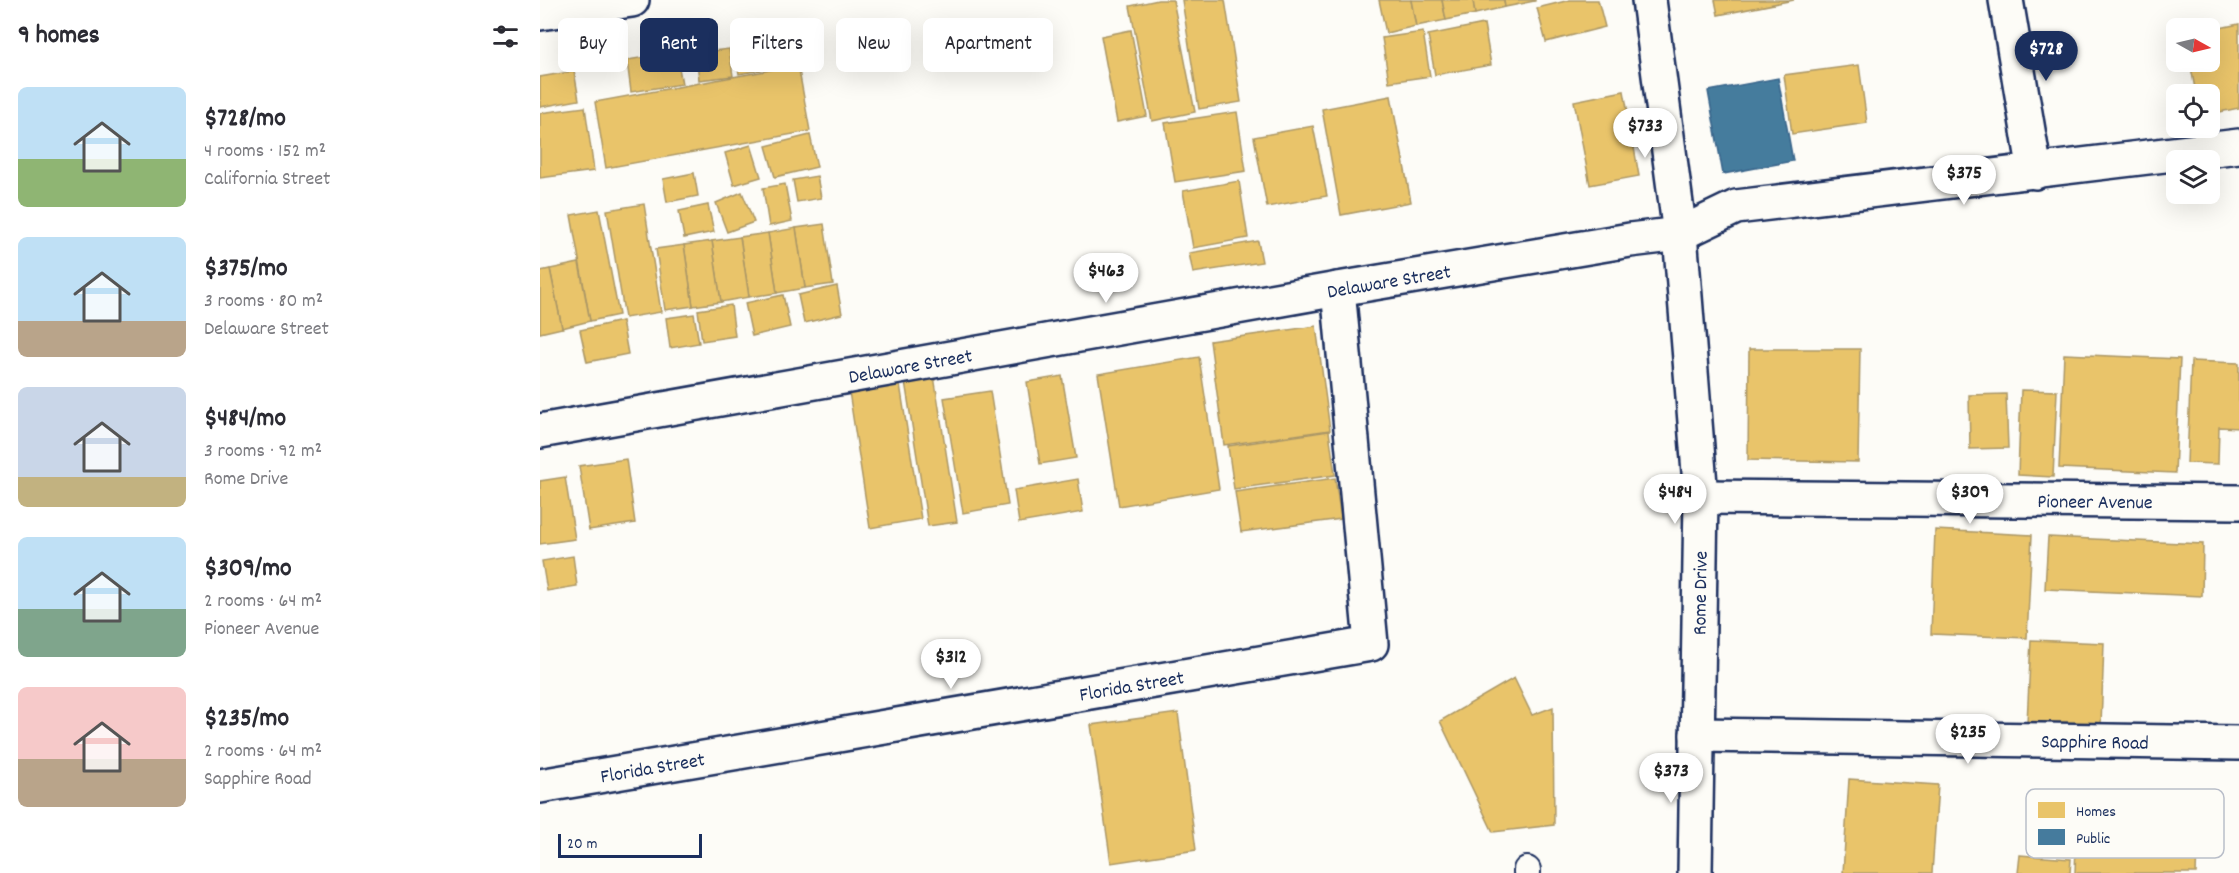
<!DOCTYPE html>
<meta charset="utf-8">
<style>
:root{--surface:#fff;--page:#f7f7f7;--text:#2b2b33;--muted:#7c7c81;--accent:#1b2f5e}
body{margin:0;font-family:Dekko,sans-serif;background:var(--page);color:var(--text);height:100vh;display:flex;flex-direction:column;font-size:22px;white-space:nowrap}
*{box-sizing:border-box;margin:0}
p{font-size:20px;color:var(--muted)}
.icon{flex:none;width:33px;height:33px;fill:none;stroke:currentColor;stroke-width:2;stroke-linecap:round;stroke-linejoin:round}
.map{position:relative;flex:1;overflow:hidden}
.details{display:flex;flex-direction:column;background:var(--surface);width:540px}
.details>*{flex:none}
.guide{position:absolute;left:18px;top:18px;width:570px;height:54px;display:flex;gap:12px}
.needle{width:39px;rotate:98deg}
.buttons{position:absolute;left:1626px;top:18px;display:grid;gap:12px}
.buttons a{display:grid;place-items:center;width:54px;height:54px;border-radius:9px;background:var(--surface);box-shadow:0 6px 24px #0002;font-size:30px}
.scale{position:absolute;left:18px;bottom:15px;width:144px;box-sizing:border-box;padding-left:6px;border:3px solid #1b2f5e;border-top:0;font-size:16px;line-height:21px;white-space:nowrap;color:#1b2f5e;-webkit-text-stroke:4px #fdfcf7;paint-order:stroke}
.price{position:absolute;translate:-50% -51px;padding:0 14px;border-radius:21px;background:#fff;color:#222;font-size:20px;line-height:39px;filter:drop-shadow(0 2px 3px #0008)}
.price::after{content:'';position:absolute;left:50%;top:36px;width:18px;height:14px;margin-left:-9px;background:inherit;clip-path:polygon(0 0,100% 0,50% 100%)}
.price.selected{background:var(--accent);color:#fff}
ul{padding:0;list-style:none}
li{display:flex;align-items:center;gap:18px;height:150px;padding:0 18px}
li span{display:grid;place-items:center;flex:none;width:168px;height:120px;border-radius:9px;color:#555}
li>.icon{margin-inline-start:auto}
span .icon{width:72px;height:72px;fill:#fffc;stroke-width:1}
li b{font-size:26px}
h2{display:flex;justify-content:space-between;align-items:center;height:72px;padding:0 18px;font-size:26px}
.tag{padding:0 21px;border-radius:9px;background:var(--surface);box-shadow:0 6px 24px #0002;font-size:21px;line-height:54px}
.tag.selected{background:var(--accent);color:#fff}
main{display:flex;flex:1;min-height:0}
.map>svg:first-child{display:block}
.homes{fill:#e9c46a;stroke:#ab9766;stroke-width:1.5}
.public{fill:#457b9d;stroke:#38648a;stroke-width:1.5}
.lines{fill:none;stroke-linecap:round;stroke-linejoin:round}
.lane-casing{stroke:#1b2f5e;stroke-width:30}
.street-casing{stroke:#1b2f5e;stroke-width:38}
.secondary-casing{stroke:#1b2f5e;stroke-width:38}
.lane{stroke:#fdfcf7;stroke-width:26}
.street{stroke:#fdfcf7;stroke-width:33}
.secondary{stroke:#fdfcf7;stroke-width:33}
.labels{text-anchor:middle;stroke-width:6;stroke-linejoin:round;paint-order:stroke}
.street-label{font-size:20px;fill:#1b2f5e;stroke:#fdfcf7}
.key{fill:#fdfcf7;stroke:#b9bec9;stroke-width:1.5}
.key-label{font-size:16px;fill:#1b2f5e}
</style>
<main>
<section class="details">
<h2>9 homes<svg class="icon" aria-label="filters" viewBox="0 0 24 24"><path d="M4 7h16M4 17h16"/><circle cx="9" cy="7" r="2"/><circle cx="15" cy="17" r="2"/></svg></h2>
<ul>
<li><span style="background:linear-gradient(#bfe0f5 60%,#8fb573 0)"><svg class="icon" aria-label="home" viewBox="0 0 24 24"><path d="M3 11l9-7 9 7M6 9v11h12V9"/></svg></span><div><b>$728/mo</b><p>4 rooms · 152 m²</p><p>California Street</p></div></li>
<li><span style="background:linear-gradient(#bfe0f5 70%,#b9a48a 0)"><svg class="icon" aria-label="home" viewBox="0 0 24 24"><path d="M3 11l9-7 9 7M6 9v11h12V9"/></svg></span><div><b>$375/mo</b><p>3 rooms · 80 m²</p><p>Delaware Street</p></div></li>
<li><span style="background:linear-gradient(#c9d6e8 75%,#c2b280 0)"><svg class="icon" aria-label="home" viewBox="0 0 24 24"><path d="M3 11l9-7 9 7M6 9v11h12V9"/></svg></span><div><b>$484/mo</b><p>3 rooms · 92 m²</p><p>Rome Drive</p></div></li>
<li><span style="background:linear-gradient(#bfe0f5 60%,#7fa58c 0)"><svg class="icon" aria-label="home" viewBox="0 0 24 24"><path d="M3 11l9-7 9 7M6 9v11h12V9"/></svg></span><div><b>$309/mo</b><p>2 rooms · 64 m²</p><p>Pioneer Avenue</p></div></li>
<li><span style="background:linear-gradient(#f6c9c9 60%,#b9a48a 0)"><svg class="icon" aria-label="home" viewBox="0 0 24 24"><path d="M3 11l9-7 9 7M6 9v11h12V9"/></svg></span><div><b>$235/mo</b><p>2 rooms · 64 m²</p><p>Sapphire Road</p></div></li>
</ul>
</section>
<div class="map">
<svg width="1699" height="873" viewBox="0 0 1699 873">
<rect width="100%" height="100%" fill="#fdfcf7"/>
<filter id="ink" filterUnits="userSpaceOnUse"><feTurbulence type="fractalNoise" baseFrequency=".0167" numOctaves="2"/><feDisplacementMap in="SourceGraphic" scale="12" xChannelSelector="R" yChannelSelector="G"/><feConvolveMatrix kernelMatrix="1 2 1 2 8 2 1 2 1" color-interpolation-filters="sRGB"/></filter>
<g filter="url(#ink)">
<g class="homes">
<path d="M618 0H633L655 112 612 121 590 6Z"/>
<path d="M642 0H685L701 102 659 109Z"/>
<path d="M839 0H871L876 26 846 33Z"/>
<path d="M871 0H902L906 20 876 26Z"/>
<path d="M902 0H933L935 14 906 20Z"/>
<path d="M933 0H964L965 7 935 14Z"/>
<path d="M964 0H995V1L965 7Z"/>
<path d="M1030 0H1058L1065 27 1006 42 997 8Z"/>
<path d="M1175 0H1254L1178 15Z"/>
<path d="M944 24 951 65 895 75 888 35Z"/>
<path d="M1699 24V108L1670 114V94H1656L1650 62H1670V30Z"/>
<path d="M591 30 607 116 577 122 561 36Z"/>
<path d="M883 32 890 76 849 82 842 38Z"/>
<path d="M227 40 232 68 199 74 194 46Z"/>
<path d="M189 49 193 76 159 80 156 53Z"/>
<path d="M136 52 142 84 91 92 87 60Z"/>
<path d="M258 65 270 131 66 168 55 102Z"/>
<path d="M1319 65 1327 123 1252 134 1244 75Z"/>
<path d="M34 71 39 100 0 107V77Z"/>
<path d="M1084 91 1099 176 1050 185 1034 101Z"/>
<path d="M851 96 871 202 801 215 782 109Z"/>
<path d="M45 107 54 171 0 178V113Z"/>
<path d="M697 112 706 171 635 182 625 123Z"/>
<path d="M773 126 787 196 727 207 714 137Z"/>
<path d="M270 135 277 167 235 177 226 146Z"/>
<path d="M211 145 221 177 194 185 185 153Z"/>
<path d="M154 173 158 196 127 202 123 179Z"/>
<path d="M277 176 281 198 257 202 253 180Z"/>
<path d="M699 181 708 238 653 248 643 191Z"/>
<path d="M245 184 252 221 229 226 223 188Z"/>
<path d="M202 192 214 222 187 232 176 203Z"/>
<path d="M104 204 121 312 85 318 67 210Z"/>
<path d="M168 205 174 232 144 238 139 211Z"/>
<path d="M59 210 79 315 50 321 31 215Z"/>
<path d="M284 224 293 284 265 288 256 228Z"/>
<path d="M256 228 265 288 237 293 228 233Z"/>
<path d="M228 233 237 293 209 297 200 237Z"/>
<path d="M200 237 209 297 181 302 172 241Z"/>
<path d="M172 241 181 302 153 306 144 245Z"/>
<path d="M718 241 722 262 653 273 649 253Z"/>
<path d="M144 245 153 306 125 310 116 249Z"/>
<path d="M39 263 50 321 22 328 10 269Z"/>
<path d="M10 269 22 328 0 333V271Z"/>
<path d="M297 286 302 314 264 323 258 295Z"/>
<path d="M243 295 250 327 212 336 205 303Z"/>
<path d="M191 305 195 336 162 341 158 310Z"/>
<path d="M154 314 159 343 130 348 126 318Z"/>
<path d="M82 321 88 354 47 362 40 330Z"/>
<path d="M776 326 790 430 684 445 670 341Z"/>
<path d="M1209 349H1320L1318 462 1208 460Z"/>
<path d="M1524 354 1640 359 1635 473 1519 468Z"/>
<path d="M659 357 679 489 579 506 558 374Z"/>
<path d="M1651 361 1699 363V428L1679 427 1678 464 1647 463Z"/>
<path d="M394 376 417 522 388 526 365 381Z"/>
<path d="M522 376 536 458 500 464 487 382Z"/>
<path d="M359 378 381 519 330 528 308 385Z"/>
<path d="M1481 390 1517 391 1513 477 1478 475Z"/>
<path d="M450 391 468 505 423 513 404 398Z"/>
<path d="M1466 394 1468 448 1430 449 1429 395Z"/>
<path d="M789 431 795 475 694 489 688 446Z"/>
<path d="M86 459 95 523 49 530 39 466Z"/>
<path d="M25 477 35 539 0 544V481Z"/>
<path d="M795 478 801 519 701 532 695 492Z"/>
<path d="M538 479 543 512 479 523 474 490Z"/>
<path d="M1395 530 1492 535 1487 638 1391 634Z"/>
<path d="M1508 537 1663 544 1662 596 1505 589Z"/>
<path d="M33 556 37 586 7 591 2 561Z"/>
<path d="M1491 640 1564 643 1561 726 1487 723Z"/>
<path d="M974 678 992 715 1013 707 1014 825 953 832 900 721Z"/>
<path d="M638 713 656 850 571 863 551 725Z"/>
<path d="M1309 779 1398 785 1392 873H1303Z"/>
<path d="M1536 845 1657 850 1656 873H1535Z"/>
<path d="M1480 855 1531 859 1530 873H1478Z"/>
</g>
<path class="public" d="M1238 78 1253 161 1183 174 1168 91Z"/>
<g class="lines">
<defs>
<path id="lane" d="M987 870V873"/>
<g id="street">
<path d="M1466 0 1495 172"/>
<path d="M0 13 92 0"/>
<path id="s1" d="M0 431 798 289 1090 240 1140 234 1196 207 1699 146"/>
<path id="s2" d="M1161 497 1699 502"/>
<path id="s3" d="M1157 735 1699 743"/>
<path id="s4" d="M0 786 831 644 798 289"/>
</g>
<path id="secondary" d="M1109 0 1140 234 1161 497 1155 873"/>
</defs>
<use href="#lane" class="lane-casing"/>
<use href="#street" class="street-casing"/>
<use href="#secondary" class="secondary-casing"/>
<use href="#lane" class="lane"/>
<use href="#street" class="street"/>
<use href="#secondary" class="secondary"/>
</g>
</g>
<g class="labels">
<g class="street-label">
<text dy="7" stroke="none"><textPath href="#s1" startOffset="862">Delaware Street</textPath></text>
<text dy="7" stroke="none"><textPath href="#s1" startOffset="376">Delaware Street</textPath></text>
<text dy="7" stroke="none"><textPath href="#s2" startOffset="394">Pioneer Avenue</textPath></text>
<text transform="translate(1159 593) rotate(-89)" y="7">Rome Drive</text>
<text dy="7" stroke="none"><textPath href="#s4" startOffset="600">Florida Street</textPath></text>
<text dy="7" stroke="none"><textPath href="#s3" startOffset="398">Sapphire Road</textPath></text>
<text dy="7" stroke="none"><textPath href="#s4" startOffset="114">Florida Street</textPath></text>
</g>
</g>
<rect x="1486" y="789" width="198" height="69" rx="9" class="key"/>
<rect x="1498" y="802" width="27" height="16" fill="#e9c46a"/>
<rect x="1498" y="829" width="27" height="16" fill="#457b9d"/>
<g class="key-label">
<text x="1536" y="816">Homes</text>
<text x="1536" y="843">Public</text>
</g>
</svg>
<div class="buttons">
<a><svg class="needle" viewBox="-14 -14 28 28"><path d="M0-13l5 13h-10z" fill="#e53935"/><path d="M0 13l5-13h-10z" fill="#7c7c81"/></svg></a>
<a><svg class="icon" aria-label="locate" viewBox="0 0 24 24"><circle cx="12" cy="12" r="6"/><path d="M12 2v4M12 18v4M2 12h4M18 12h4"/></svg></a>
<a><svg class="icon" aria-label="layers" viewBox="0 0 24 24"><path d="M12 4l9 5-9 5-9-5zM3 14l9 5 9-5"/></svg></a>
</div>
<div class="scale">20 m</div>
<b class="price selected" style="left:1506px;top:82px">$728</b>
<b class="price" style="left:1105px;top:159px">$733</b>
<b class="price" style="left:1424px;top:206px">$375</b>
<b class="price" style="left:566px;top:304px">$463</b>
<b class="price" style="left:1135px;top:525px">$484</b>
<b class="price" style="left:1430px;top:525px">$309</b>
<b class="price" style="left:411px;top:690px">$312</b>
<b class="price" style="left:1428px;top:765px">$235</b>
<b class="price" style="left:1131px;top:804px">$373</b>
<div class="guide">
<a class="tag">Buy</a>
<a class="tag selected">Rent</a>
<a class="tag">Filters</a>
<a class="tag">New</a>
<a class="tag">Apartment</a>
</div>
</div>
</main>
